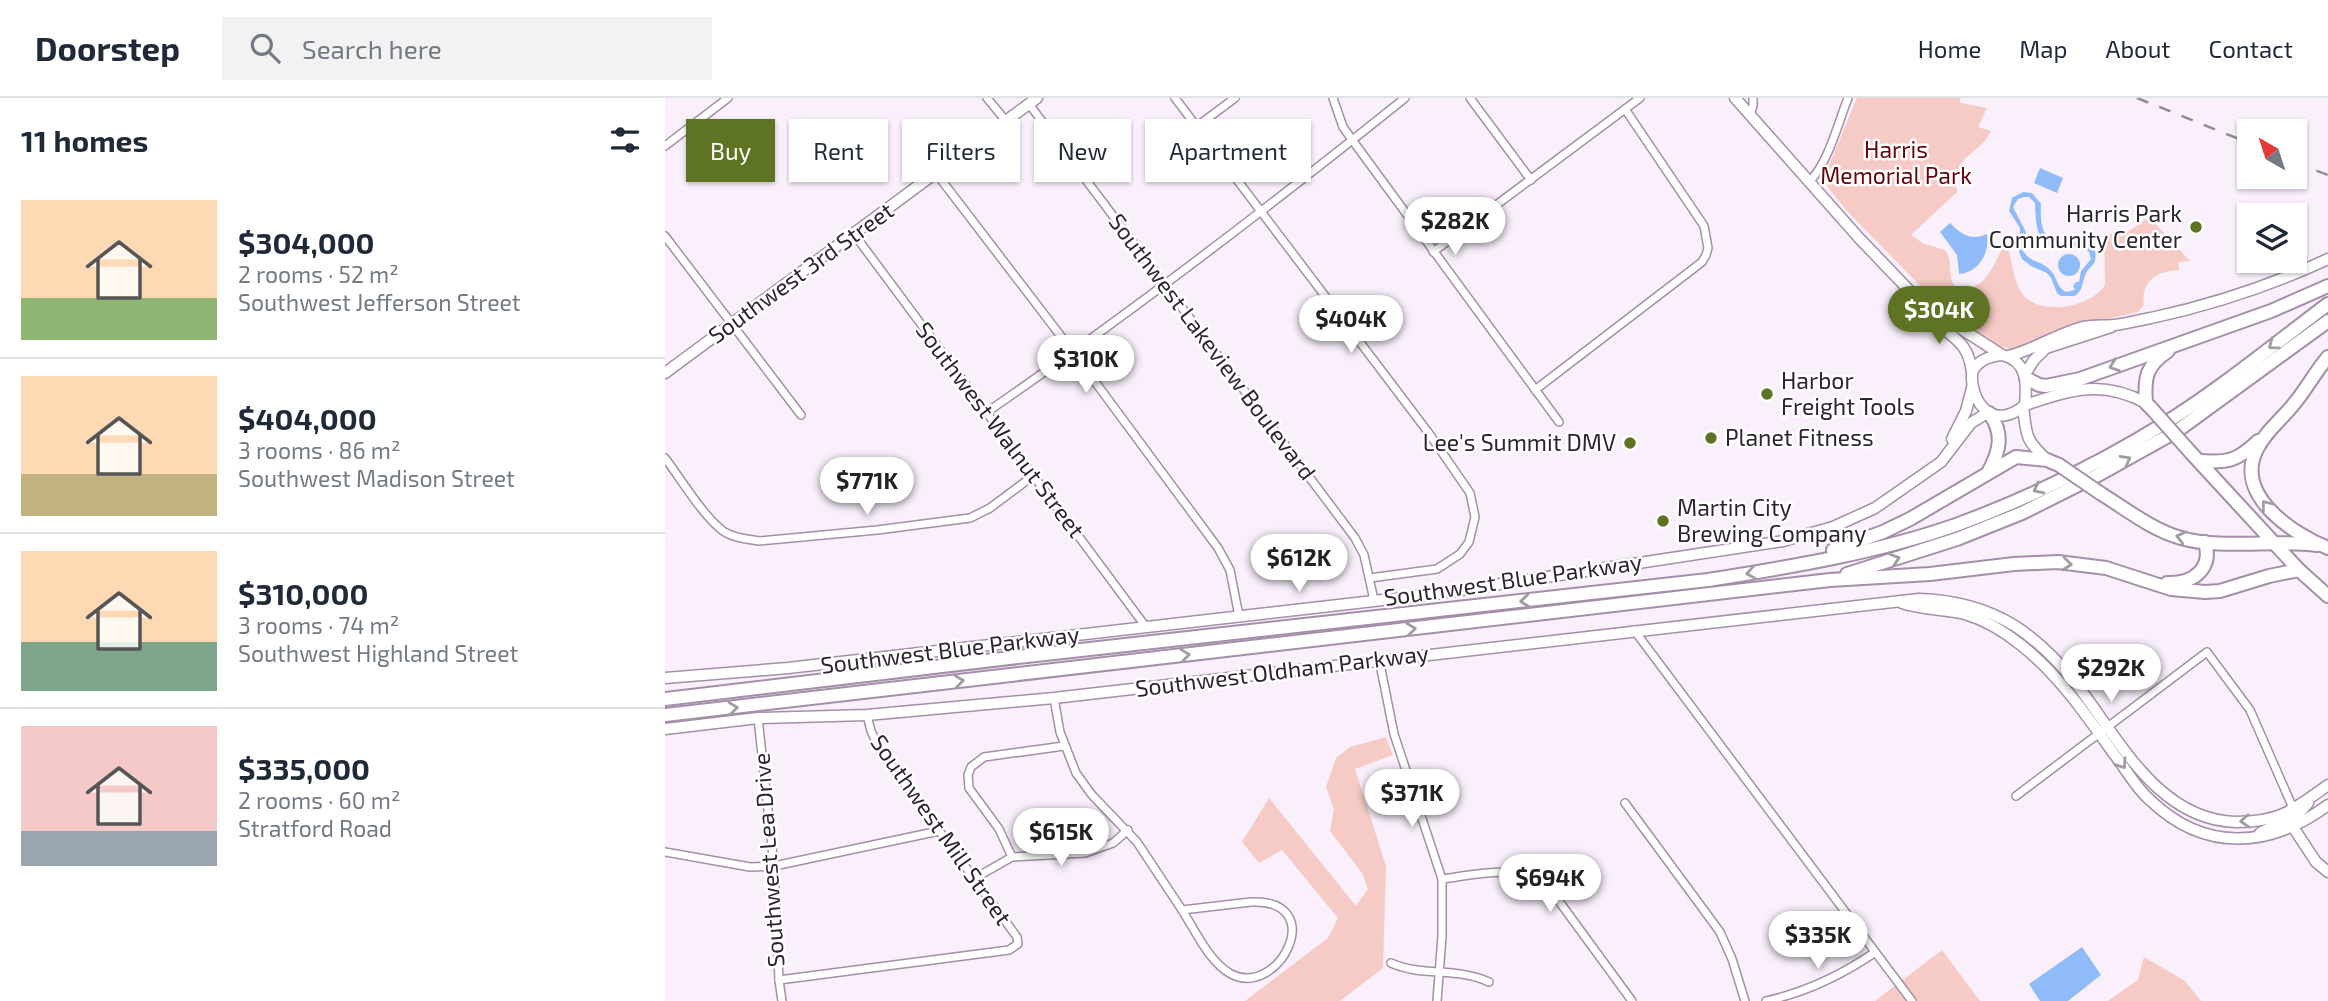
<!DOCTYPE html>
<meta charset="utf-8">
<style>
:root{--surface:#fff;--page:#f2f2f3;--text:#1f2937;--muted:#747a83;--line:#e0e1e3;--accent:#5e7324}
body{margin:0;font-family:"Exo 2",sans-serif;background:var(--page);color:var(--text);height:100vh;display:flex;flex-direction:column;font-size:26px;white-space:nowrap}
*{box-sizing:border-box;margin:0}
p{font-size:23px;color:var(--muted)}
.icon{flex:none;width:38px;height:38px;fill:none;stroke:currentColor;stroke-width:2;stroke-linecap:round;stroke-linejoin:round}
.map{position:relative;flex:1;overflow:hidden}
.details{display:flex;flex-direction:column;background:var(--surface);width:665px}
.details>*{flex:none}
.banner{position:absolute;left:21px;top:21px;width:665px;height:63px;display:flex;gap:14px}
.needle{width:46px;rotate:321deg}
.tools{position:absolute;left:1572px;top:21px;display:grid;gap:14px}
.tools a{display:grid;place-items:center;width:70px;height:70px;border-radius:0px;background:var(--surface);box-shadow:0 2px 5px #0004;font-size:35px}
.price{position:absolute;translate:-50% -60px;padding:0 16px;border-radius:24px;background:#fff;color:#222;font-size:23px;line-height:46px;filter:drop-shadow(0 2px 4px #0008)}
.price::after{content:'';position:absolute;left:50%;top:42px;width:21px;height:16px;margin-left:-10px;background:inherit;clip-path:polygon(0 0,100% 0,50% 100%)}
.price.selected{background:var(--accent);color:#fff}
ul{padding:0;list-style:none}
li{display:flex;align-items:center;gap:21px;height:175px;padding:0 21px}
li+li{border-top:2px solid var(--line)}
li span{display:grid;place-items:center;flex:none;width:196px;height:140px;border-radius:0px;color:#555}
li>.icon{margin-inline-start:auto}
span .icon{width:84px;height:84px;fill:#fffc;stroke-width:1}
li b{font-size:30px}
h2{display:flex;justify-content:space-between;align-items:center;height:84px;padding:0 21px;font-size:30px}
.tag{padding:0 24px;border-radius:0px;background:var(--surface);box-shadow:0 2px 5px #0004;font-size:24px;line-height:63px}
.tag.selected{background:var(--accent);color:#fff}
header{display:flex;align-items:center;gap:42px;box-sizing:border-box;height:98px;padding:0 35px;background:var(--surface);border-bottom:2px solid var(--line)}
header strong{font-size:33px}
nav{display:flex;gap:38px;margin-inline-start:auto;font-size:24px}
.search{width:490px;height:63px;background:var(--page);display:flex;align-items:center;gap:18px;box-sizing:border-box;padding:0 24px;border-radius:0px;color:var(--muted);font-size:26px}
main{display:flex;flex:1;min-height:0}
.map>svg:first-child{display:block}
.green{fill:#f6cac5}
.water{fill:#8fbcf8;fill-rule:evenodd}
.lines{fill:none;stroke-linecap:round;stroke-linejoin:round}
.street-casing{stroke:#a58ea9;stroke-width:10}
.secondary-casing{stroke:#a58ea9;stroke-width:13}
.highway-casing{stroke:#a58ea9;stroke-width:16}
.street{stroke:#fff;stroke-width:7}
.secondary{stroke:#fff;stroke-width:10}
.highway{stroke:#fff;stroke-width:12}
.rail{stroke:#928994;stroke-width:2.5;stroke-dasharray:12 12;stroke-linecap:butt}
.highway-bridge-casing{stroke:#a58ea9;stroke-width:16;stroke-linecap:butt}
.highway-bridge{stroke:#fff;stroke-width:12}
.oneway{stroke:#a09ca1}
.poi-dot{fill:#5e7324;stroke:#fff;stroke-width:2.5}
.labels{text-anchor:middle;stroke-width:5;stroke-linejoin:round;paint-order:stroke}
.park-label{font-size:23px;fill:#65020b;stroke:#fff}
.poi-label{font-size:23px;fill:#2d242f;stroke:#fff;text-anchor:start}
.street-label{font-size:23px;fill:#2d242f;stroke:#fff}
</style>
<header>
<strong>Doorstep</strong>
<div class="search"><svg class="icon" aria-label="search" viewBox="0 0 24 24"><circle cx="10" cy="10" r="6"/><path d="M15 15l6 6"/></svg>Search here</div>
<nav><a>Home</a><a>Map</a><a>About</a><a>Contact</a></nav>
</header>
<main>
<section class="details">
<h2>11 homes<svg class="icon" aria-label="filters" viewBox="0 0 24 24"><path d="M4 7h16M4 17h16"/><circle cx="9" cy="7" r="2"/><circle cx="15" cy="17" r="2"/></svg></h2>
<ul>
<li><span style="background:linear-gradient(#ffd9b3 70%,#8fb573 0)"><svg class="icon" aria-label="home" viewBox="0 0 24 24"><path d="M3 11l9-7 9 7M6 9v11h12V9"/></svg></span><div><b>$304,000</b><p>2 rooms · 52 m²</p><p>Southwest Jefferson Street</p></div></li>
<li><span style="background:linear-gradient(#ffd9b3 70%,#c2b280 0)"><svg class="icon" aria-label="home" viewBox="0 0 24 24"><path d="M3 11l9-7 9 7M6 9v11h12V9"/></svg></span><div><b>$404,000</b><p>3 rooms · 86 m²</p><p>Southwest Madison Street</p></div></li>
<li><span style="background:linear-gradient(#ffd9b3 65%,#7fa58c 0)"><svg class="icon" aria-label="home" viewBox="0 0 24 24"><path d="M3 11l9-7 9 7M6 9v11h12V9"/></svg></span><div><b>$310,000</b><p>3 rooms · 74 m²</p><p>Southwest Highland Street</p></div></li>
<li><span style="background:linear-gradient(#f6c9c9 75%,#9aa5b1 0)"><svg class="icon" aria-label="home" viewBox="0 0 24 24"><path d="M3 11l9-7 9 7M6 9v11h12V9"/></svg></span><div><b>$335,000</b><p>2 rooms · 60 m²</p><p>Stratford Road</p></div></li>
</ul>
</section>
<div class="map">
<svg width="1663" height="903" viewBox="0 0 1663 903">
<rect width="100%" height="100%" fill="#f9f0fb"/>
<g class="green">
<path d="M1192 0H1295V5L1322 10 1313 29 1326 33C1312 61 1287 54 1292 94L1246 137 1259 146 1280 152C1288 163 1283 171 1287 183 1289 189 1294 191 1300 191 1323 189 1329 164 1339 148L1343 150C1348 167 1348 184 1359 198 1378 218 1426 209 1440 187L1439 135 1457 138 1484 119 1525 163 1513 164 1514 172C1493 173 1475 183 1479 207L1473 214 1395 231 1371 245 1349 252 1335 248 1276 209 1181 112 1162 88 1161 74Z"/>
<path d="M721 639 728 657 690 671 721 768 718 870 675 903H580L663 840 673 820 617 752 594 765 577 744 604 700 691 808 703 791 697 775 665 733 669 711 661 689 671 660 685 649Z"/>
<path d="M1277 852 1315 903H1210Z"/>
<path d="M1479 859 1520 883 1536 903H1443L1473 882Z"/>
</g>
<g class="water">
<path d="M1375 70 1398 80 1392 95 1369 85Z"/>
<path d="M1358 94 1367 95 1376 106C1375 123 1376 145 1399 145 1408 145 1414 142 1423 145L1430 152C1433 169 1424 166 1420 178 1416 187 1419 191 1410 198H1396L1392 195 1386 180 1382 175 1366 168 1357 161 1354 154 1355 130 1344 113 1347 100ZM1359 99H1364L1370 105C1371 126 1370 151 1400 150 1406 150 1411 148 1417 148L1424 154 1426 161 1416 173 1414 184H1411L1408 188 1410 192 1401 194C1391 189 1393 180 1385 172 1376 162 1367 166 1358 153L1361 134 1348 109 1353 101Z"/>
<path d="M1285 125C1297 137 1306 143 1322 136 1325 154 1314 175 1294 176L1292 157 1275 134Z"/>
<circle cx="1404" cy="167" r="11"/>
<path d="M1417 849 1436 877 1403 903H1375L1364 886Z"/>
</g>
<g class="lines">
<defs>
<g id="street">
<path d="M322 0 341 23"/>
<path d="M510 0 763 334 805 395 810 419 804 444 795 456 772 471 705 480"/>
<path d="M668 0 678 29 688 43 894 324"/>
<path d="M805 0 866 82"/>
<path d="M364 6 690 440 699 457 709 502"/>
<path d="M1085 17 1088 8V0"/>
<path d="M531 29 570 0"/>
<path d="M0 48 63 0"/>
<path d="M271 75 408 254 553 450 565 472 574 518"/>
<path d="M1144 84C1163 66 1173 25 1183 0"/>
<path d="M189 136 481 529"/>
<path d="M0 138 136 317"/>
<path d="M768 154 975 0"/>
<path d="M870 292 1037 164 1041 157 1043 150 1039 128 960 11"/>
<path d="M322 314C466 215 604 109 740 0"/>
<path d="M0 360C16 381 38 418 58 433 68 440 82 441 94 443L212 432 305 420 325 410 369 377"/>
<path d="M969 532 1247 903"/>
<path d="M714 561 729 636 777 781V838L772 903"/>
<path d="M389 600 395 634 411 675 427 697 472 744 517 812"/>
<path d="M93 620 109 768 114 882 117 903"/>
<path d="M1351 698 1542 554 1585 612 1628 710"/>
<path d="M960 705 1055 834 1067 861 1080 903"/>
<path d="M0 754 85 769 109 768 274 733"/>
<path d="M347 759 334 731 304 690 303 677 306 669 319 659 399 648"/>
<path d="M310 780 347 759 420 755 448 745 463 732"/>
<path d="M777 781C817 776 857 763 888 795L967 903"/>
<path d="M586 804C665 801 614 901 566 876 544 864 530 832 517 812Z"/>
<path d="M726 865C757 879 793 869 824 884"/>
<path d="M114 882 344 852 353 846 352 839 215 652 206 633 202 617"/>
<path d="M1101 903C1142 894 1175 878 1209 855"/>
</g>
<g id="secondary">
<path d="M1070 0 1194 140 1264 213C1281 242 1302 236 1307 274"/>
<path d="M1264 213 1281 221 1337 257"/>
<path d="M1337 257C1363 263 1362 286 1360 307 1330 333 1305 307 1307 274 1313 262 1324 258 1337 257Z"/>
<path d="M1343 258C1369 252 1391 236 1418 229 1429 227 1438 228 1449 227 1461 226 1474 222 1486 220 1546 207 1607 187 1663 161"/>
<path d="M0 275 372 0"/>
<path d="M1360 276 1369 262 1381 250 1446 229"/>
<path d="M1360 307C1406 292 1436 281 1481 305"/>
<path d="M1358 309C1362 338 1359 340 1382 362"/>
<path d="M1287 341 1301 313 1307 290"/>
<path d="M1237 505C1258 512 1279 511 1300 516 1320 522 1340 534 1356 547 1393 576 1422 618 1449 656 1461 671 1470 689 1485 702 1540 755 1605 750 1663 707"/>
<path d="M0 580 123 570 770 496 1118 443 1168 429 1210 410 1276 364 1306 325 1322 315"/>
<path d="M0 631 93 620 202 617 389 600 1254 501C1288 502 1321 510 1350 528 1373 543 1395 565 1412 587 1454 641 1493 722 1571 724 1586 724 1604 722 1618 716 1634 709 1649 697 1663 687"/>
<path d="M1643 705 1632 717 1628 729 1651 764 1663 774"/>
<path d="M1595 735 1619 723 1628 713"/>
</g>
<g id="highway">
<path d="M1663 259C1650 274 1641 292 1628 307 1616 322 1599 335 1591 353 1570 398 1628 436 1663 450"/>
<path d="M1361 280 1374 287 1381 288 1415 281 1606 213 1663 188"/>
<path d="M1487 311 1481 305C1479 279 1481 268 1503 253"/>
<path d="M1324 315C1339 335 1335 352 1324 373"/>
<path d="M1527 356 1634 472 1663 498"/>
<path d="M1534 363C1563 365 1572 363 1593 343"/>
<path d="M1435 395C1461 411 1487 432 1516 440 1558 452 1608 441 1652 447"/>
<path d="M1168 452 1218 434 1245 421 1351 359 1382 362 1394 367"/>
<path d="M1182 476 1292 441 1357 415 1433 377 1512 333 1663 223"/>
<path d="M1502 485C1528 486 1548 471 1540 444"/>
<path d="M0 601 362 558 1043 482C1125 469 1211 455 1291 427 1364 400 1438 364 1505 322 1560 287 1611 245 1663 206"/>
<path d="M0 617 1165 482 1265 476 1349 466 1393 464 1441 470 1506 491 1540 494 1555 493 1604 478 1634 472"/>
</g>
</defs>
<use href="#street" class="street-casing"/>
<use href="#secondary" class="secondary-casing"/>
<use href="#highway" class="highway-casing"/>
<use href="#street" class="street"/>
<use href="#secondary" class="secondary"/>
<use href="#highway" class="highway"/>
<g class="rail">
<path d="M1472 0 1584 45"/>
<path d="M1629 64 1663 77"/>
</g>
<defs>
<g id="highway-bridge">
<path d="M1487 311 1527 356"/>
<path d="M1394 367 1435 395"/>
</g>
</defs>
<use href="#highway-bridge" class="highway-bridge-casing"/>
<use href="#highway-bridge" class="highway-bridge"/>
</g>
<defs><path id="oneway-chevron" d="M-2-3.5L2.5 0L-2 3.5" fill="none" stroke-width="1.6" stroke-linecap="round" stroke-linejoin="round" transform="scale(1.75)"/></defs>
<g class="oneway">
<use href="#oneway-chevron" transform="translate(1608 247) rotate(143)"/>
<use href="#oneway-chevron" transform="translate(1449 268) rotate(160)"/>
<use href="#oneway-chevron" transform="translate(1461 362) rotate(-29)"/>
<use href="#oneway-chevron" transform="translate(1373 391) rotate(154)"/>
<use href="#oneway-chevron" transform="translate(1601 407) rotate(-128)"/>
<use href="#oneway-chevron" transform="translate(1516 439) rotate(-165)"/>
<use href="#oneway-chevron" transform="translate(1230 461) rotate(-18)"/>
<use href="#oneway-chevron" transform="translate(1402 466) rotate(6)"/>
<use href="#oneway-chevron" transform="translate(1086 475) rotate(171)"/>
<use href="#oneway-chevron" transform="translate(860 503) rotate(174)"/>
<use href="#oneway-chevron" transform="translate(746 531) rotate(-7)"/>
<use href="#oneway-chevron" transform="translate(520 557) rotate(-7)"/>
<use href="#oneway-chevron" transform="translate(294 583) rotate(-7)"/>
<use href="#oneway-chevron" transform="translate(68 610) rotate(-7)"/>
<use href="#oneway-chevron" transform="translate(1457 666) rotate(55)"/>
<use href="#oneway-chevron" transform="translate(1580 723) rotate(177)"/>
</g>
<g class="poi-dot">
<circle cx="1531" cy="129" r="7"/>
<circle cx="1102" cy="296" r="7"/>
<circle cx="1046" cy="340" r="7"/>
<circle cx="965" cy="345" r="7"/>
<circle cx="998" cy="423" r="7"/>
</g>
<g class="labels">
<g class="park-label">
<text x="1231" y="60">Harris<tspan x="1231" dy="26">Memorial Park</tspan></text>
</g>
<g class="poi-label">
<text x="1517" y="124" text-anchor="end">Harris Park<tspan x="1517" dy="26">Community Center</tspan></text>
<text x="1116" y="291">Harbor<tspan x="1116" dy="26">Freight Tools</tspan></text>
<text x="1060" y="348">Planet Fitness</text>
<text x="951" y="353" text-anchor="end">Lee's Summit DMV</text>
<text x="1012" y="418">Martin City<tspan x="1012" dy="26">Brewing Company</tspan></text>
</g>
<g class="street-label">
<text transform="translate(136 175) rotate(-36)" y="8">Southwest 3rd Street</text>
<text transform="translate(547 249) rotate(53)" y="8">Southwest Lakeview Boulevard</text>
<text transform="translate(335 332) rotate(53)" y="8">Southwest Walnut Street</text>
<text transform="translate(848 482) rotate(-8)" y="8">Southwest Blue Parkway</text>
<text transform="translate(285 552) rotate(-7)" y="8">Southwest Blue Parkway</text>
<text transform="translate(617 573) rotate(-7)" y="8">Southwest Oldham Parkway</text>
<text transform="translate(276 732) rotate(55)" y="8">Southwest Mill Street</text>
<text transform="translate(104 762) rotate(-94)" y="8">Southwest Lea Drive</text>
</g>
</g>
</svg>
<div class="tools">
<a><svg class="needle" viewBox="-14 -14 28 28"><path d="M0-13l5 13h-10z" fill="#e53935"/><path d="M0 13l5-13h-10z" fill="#747a83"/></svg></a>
<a><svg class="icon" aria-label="layers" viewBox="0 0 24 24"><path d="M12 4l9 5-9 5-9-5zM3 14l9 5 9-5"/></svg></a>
</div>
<b class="price" style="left:790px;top:159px">$282K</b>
<b class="price selected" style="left:1274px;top:248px">$304K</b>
<b class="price" style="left:686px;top:257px">$404K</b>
<b class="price" style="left:421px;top:297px">$310K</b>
<b class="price" style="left:202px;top:419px">$771K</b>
<b class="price" style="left:634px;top:496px">$612K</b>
<b class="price" style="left:1446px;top:606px">$292K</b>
<b class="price" style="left:747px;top:731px">$371K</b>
<b class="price" style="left:396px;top:770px">$615K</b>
<b class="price" style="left:885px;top:816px">$694K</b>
<b class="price" style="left:1153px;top:873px">$335K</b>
<div class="banner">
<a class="tag selected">Buy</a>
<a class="tag">Rent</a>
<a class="tag">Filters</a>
<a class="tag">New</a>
<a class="tag">Apartment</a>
</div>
</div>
</main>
